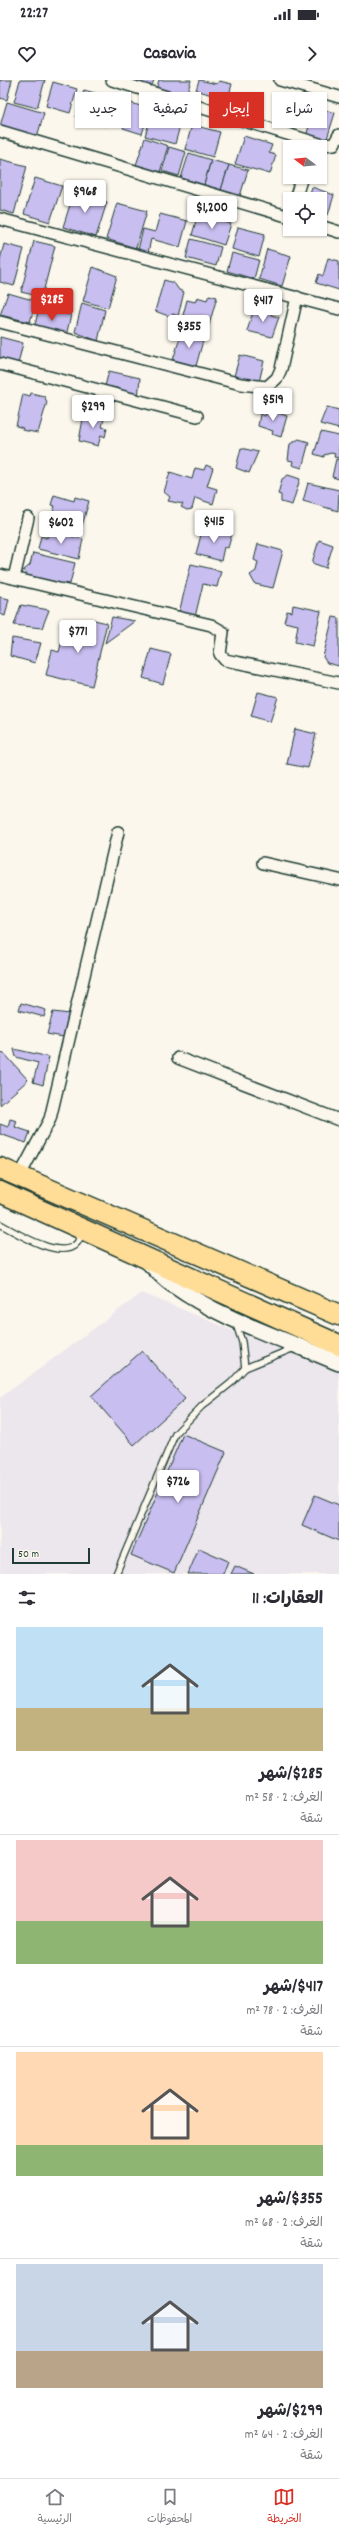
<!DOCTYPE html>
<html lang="ar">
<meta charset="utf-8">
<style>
:root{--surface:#fff;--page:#f7f7f7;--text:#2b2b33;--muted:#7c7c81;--line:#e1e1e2;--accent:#d93025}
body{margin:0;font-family:Dekko,"Playpen Sans Arabic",sans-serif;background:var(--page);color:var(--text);direction:rtl;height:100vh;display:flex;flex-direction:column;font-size:15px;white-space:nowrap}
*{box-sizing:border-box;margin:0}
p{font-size:13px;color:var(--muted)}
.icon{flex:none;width:22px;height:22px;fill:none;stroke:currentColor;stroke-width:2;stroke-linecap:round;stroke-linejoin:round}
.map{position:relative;height:1494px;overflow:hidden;direction:ltr}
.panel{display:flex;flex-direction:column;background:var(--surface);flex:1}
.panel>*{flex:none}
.banner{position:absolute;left:12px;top:12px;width:315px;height:36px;direction:rtl;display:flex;gap:8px}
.needle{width:26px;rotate:286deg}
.fabs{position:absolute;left:283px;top:60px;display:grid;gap:8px}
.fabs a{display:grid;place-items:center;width:44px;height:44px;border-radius:0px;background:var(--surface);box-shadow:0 1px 3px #0004;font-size:20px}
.scale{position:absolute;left:12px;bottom:10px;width:78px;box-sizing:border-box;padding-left:4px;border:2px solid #1f3d34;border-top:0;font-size:11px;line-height:14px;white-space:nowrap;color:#1f3d34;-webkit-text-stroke:3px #fbf7ec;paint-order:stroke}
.price{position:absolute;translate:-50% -34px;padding:0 9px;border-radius:4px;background:#fff;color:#222;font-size:13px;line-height:26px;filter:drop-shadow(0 1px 2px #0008)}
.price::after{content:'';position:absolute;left:50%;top:24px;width:12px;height:9px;margin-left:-6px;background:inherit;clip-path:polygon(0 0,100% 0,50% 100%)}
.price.active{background:var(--accent);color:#fff}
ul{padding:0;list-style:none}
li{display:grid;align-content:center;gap:8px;height:212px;padding:0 16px}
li+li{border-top:1px solid var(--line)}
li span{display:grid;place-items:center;height:124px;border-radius:0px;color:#555}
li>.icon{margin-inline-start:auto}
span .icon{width:72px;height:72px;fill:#fffc;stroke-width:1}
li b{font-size:17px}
h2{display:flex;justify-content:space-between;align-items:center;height:48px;padding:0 16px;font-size:17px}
.tag{padding:0 14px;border-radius:0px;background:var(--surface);box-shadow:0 1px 3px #0004;font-size:14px;line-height:36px}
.tag.active{background:var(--accent);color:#fff}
.status{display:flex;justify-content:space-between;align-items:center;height:28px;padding:0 20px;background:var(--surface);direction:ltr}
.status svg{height:11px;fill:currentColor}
header{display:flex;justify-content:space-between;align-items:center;height:52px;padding:0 16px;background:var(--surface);font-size:18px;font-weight:800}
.tab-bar{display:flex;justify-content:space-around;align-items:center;height:56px;border-top:1px solid var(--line);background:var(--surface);font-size:11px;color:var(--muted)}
.tab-bar a{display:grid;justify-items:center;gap:2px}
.tab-bar .active{color:var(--accent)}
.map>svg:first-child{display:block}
.built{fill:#ece6ed}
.building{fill:#c9bef0;stroke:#1f3d34}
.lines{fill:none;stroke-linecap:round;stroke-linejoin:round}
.lane-casing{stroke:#1f3d34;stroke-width:8}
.street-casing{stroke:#1f3d34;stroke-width:14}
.secondary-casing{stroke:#1f3d34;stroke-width:18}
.highway-casing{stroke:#1f3d34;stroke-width:23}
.lane{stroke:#fbf7ec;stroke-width:5.5}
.street{stroke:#fbf7ec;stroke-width:11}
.secondary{stroke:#fbf7ec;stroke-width:15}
.highway{stroke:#ffdd96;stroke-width:20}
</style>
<div class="status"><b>22:27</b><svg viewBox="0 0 49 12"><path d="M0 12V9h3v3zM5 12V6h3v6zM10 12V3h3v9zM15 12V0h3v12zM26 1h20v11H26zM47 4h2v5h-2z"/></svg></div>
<header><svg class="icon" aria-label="forward" viewBox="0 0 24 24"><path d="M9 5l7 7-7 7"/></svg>Casavia<svg class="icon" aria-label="heart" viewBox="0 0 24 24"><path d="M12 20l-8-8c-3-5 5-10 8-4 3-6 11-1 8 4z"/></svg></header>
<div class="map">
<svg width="339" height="1494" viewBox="0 0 339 1494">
<rect width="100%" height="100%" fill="#fbf7ec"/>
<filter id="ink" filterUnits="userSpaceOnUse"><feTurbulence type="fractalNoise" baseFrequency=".025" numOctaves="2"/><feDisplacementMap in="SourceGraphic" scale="8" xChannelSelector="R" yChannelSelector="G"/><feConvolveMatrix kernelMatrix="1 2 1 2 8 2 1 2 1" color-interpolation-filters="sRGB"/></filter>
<g filter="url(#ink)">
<path class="built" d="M142 1213 239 1253 339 1289V1494H0V1318Z"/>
<g class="building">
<path d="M0 0H12L7 20 0 18Z"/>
<path d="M20 0H45L37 28 14 22Z"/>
<path d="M126 0H154L151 8Z"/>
<path d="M159 0H191L186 18 156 9Z"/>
<path d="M199 0 217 4 219 1 232 4 226 26 213 23 215 16 196 10Z"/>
<path d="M53 2 77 9 70 33 46 26Z"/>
<path d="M84 10 113 18 105 46 76 37Z"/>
<path d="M7 22 44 33 37 57 0 46Z"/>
<path d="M131 23 150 29 142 54 123 48Z"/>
<path d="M315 27 335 33 326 62 306 56Z"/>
<path d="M152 33 181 42 175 64 145 56Z"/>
<path d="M192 45 220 52 213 77 185 69Z"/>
<path d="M244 56 272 65 269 73 276 75 270 94 235 84Z"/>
<path d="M145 58 168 66 160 92 136 85Z"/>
<path d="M169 67 186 72 179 96 162 91Z"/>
<path d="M189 73 211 80 204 105 181 98Z"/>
<path d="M0 79 27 86 14 134 0 130Z"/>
<path d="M211 80 229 85 221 110 204 105Z"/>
<path d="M229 85 248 90 240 116 221 110Z"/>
<path d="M35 98 62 106 50 142 24 134Z"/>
<path d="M312 107 334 115 328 135 320 133V119H308Z"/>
<path d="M74 112 107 122 96 157 63 147Z"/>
<path d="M117 123 147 131 136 168 106 159Z"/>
<path d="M160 134 187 141 180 167 151 159 148 173 138 170 143 149 155 152Z"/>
<path d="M207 136 231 144 224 165 192 155 197 137 206 140Z"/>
<path d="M238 147 265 154 259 177 232 169Z"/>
<path d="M191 159 221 167 216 186 186 178Z"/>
<path d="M34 161 55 166 42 217 21 212Z"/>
<path d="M4 164 24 169 14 206 0 202V180Z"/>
<path d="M267 169 291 176 282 206 259 199Z"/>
<path d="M232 173 259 180 254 199 227 191Z"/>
<path d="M328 178 339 181V210L316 203 319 194 323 196Z"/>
<path d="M93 187 117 196 108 228 83 221Z"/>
<path d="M164 200 174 203 179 210 184 212 178 236 172 234 171 237 155 231Z"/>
<path d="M8 213 36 221 30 242 0 235Z"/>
<path d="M209 215 217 217 207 252 186 246 189 237 183 235 187 220 195 222 197 217 207 220Z"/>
<path d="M82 223 105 230 98 261 75 252Z"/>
<path d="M39 228 71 235 66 256 34 249Z"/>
<path d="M260 228 272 232 271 235 279 237 272 257 247 251 254 229Z"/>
<path d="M182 251 204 257 196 286 173 280Z"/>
<path d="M0 257 23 263 18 284 0 280Z"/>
<path d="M240 275 264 281 259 302 240 300 234 296Z"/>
<path d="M109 291 140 298 138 318 116 312 117 308 105 306Z"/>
<path d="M31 313 44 316 47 322 38 353 22 350 23 348 16 346 23 314 30 316Z"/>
<path d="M327 327 339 330V349L320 344Z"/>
<path d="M267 329 287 336 281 357 272 354 273 351 258 346 260 334 265 336Z"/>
<path d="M96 332 105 335 102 347 107 348 105 357 101 355 98 366 79 361 84 333 95 335Z"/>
<path d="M321 352 339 356V378L334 377 335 374 331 373 324 375V377L314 374Z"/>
<path d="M299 359 309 362 302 388 292 385 293 381 288 380 290 364Z"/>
<path d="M241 368 258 372 249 393 236 388Z"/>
<path d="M336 379 339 380V399L332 397Z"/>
<path d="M206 385 213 388 207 406 217 409 213 424 195 418 192 429 187 430 181 427 183 424 168 421 170 417 164 412 170 392 192 399 195 388 204 390Z"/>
<path d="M288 395 300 399 292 425 281 422V415L278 414 282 399Z"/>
<path d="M308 403 339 410 338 431 303 421Z"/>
<path d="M54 415 74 421 75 417 89 421 82 446 52 435 55 426 51 425Z"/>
<path d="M48 450 83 459 79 479 38 469 41 456 47 458Z"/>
<path d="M216 450 232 454 228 468 224 467 221 481 196 474 202 451 215 454Z"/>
<path d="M319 460 333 465 326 488 312 483Z"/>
<path d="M258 464 283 471 273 508 255 504 250 495 256 491 258 482 254 480Z"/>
<path d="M33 473 75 483 70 504 63 503 62 506 29 498 24 490 30 485Z"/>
<path d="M191 484 221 491 217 507 203 504 194 541 178 537Z"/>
<path d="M0 517 9 519 5 536 0 534Z"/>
<path d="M21 525 49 530 42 548 14 545Z"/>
<path d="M293 525 321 531 313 566 295 562 298 545 284 542 287 531 292 532Z"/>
<path d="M112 537 135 541 105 563Z"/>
<path d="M333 537 339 538V586L327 583 323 577Z"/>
<path d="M90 539 107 543 92 606 46 595 52 570 59 572 66 545 87 551Z"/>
<path d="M12 558 41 563 35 583 10 576Z"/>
<path d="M151 569 171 574 163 604 143 598Z"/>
<path d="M258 612 278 617 270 642 251 636Z"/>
<path d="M295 649 316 654 308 688 287 684Z"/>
<path d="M21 923 46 930 44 937 19 930Z"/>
<path d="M53 932 70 934 63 957 47 954Z"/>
<path d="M14 969 49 977 43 1005 33 1002 38 983 16 977Z"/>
<path d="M3 972 28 1000 0 1025V975Z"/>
<path d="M10 1039 17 1041 15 1047 30 1052 26 1063 0 1054V1044L8 1047Z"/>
<path d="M142 1271 185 1319 134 1365 91 1316Z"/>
<path d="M183 1354 226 1372 174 1493 131 1475Z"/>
<path d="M315 1415 339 1425V1461L302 1445Z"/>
<path d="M199 1468 228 1481 223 1494H188Z"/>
<path d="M235 1486 254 1494H231Z"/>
</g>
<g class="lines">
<defs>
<g id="lane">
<path d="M0 1144C17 1153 75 1190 81 1153"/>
<path d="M236 1244 242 1262 245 1288"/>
<path d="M116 1494 175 1354 202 1326 231 1303 245 1288 294 1268"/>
</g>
<g id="street">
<path d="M112 0 323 65 334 64 339 55"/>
<path d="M280 0 339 17"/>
<path d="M0 51 290 137"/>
<path d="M295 119 302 97"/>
<path d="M0 139 339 229"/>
<path d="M320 146 339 152"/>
<path d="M0 242 241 304 267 307 277 298 281 289 297 217"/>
<path d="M0 284 197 336"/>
<path d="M0 495 211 545 223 552 220 574 225 580 339 603"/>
<path d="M14 498 28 438"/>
<path d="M263 783 339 800"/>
<path d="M178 978 339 1040"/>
<path d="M19 1097 50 1039 118 752"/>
</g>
<path id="secondary" d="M148 1182C156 1190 164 1199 173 1205 222 1240 284 1259 339 1283"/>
<g id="highway">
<path d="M0 1088 339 1235"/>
<path d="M0 1112 339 1265"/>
</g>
</defs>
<use href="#lane" class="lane-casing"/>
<use href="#street" class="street-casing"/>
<use href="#secondary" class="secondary-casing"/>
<use href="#highway" class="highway-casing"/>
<use href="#lane" class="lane"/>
<use href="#street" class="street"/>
<use href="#secondary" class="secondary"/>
<use href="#highway" class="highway"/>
</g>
</g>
</svg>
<div class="fabs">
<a><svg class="needle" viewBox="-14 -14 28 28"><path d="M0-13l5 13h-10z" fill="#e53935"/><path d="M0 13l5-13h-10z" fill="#7c7c81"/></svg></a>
<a><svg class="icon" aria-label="locate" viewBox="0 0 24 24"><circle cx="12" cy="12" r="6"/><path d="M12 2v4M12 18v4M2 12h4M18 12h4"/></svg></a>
</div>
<div class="scale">50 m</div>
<b class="price" style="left:85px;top:134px">$968</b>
<b class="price" style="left:212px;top:150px">$1,200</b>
<b class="price active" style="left:52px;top:242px">$285</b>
<b class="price" style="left:263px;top:243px">$417</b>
<b class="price" style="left:189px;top:269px">$355</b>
<b class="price" style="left:273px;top:342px">$519</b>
<b class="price" style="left:93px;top:349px">$299</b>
<b class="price" style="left:214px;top:464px">$415</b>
<b class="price" style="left:61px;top:465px">$602</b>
<b class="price" style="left:78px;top:574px">$771</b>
<b class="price" style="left:178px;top:1424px">$726</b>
<div class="banner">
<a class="tag">شراء</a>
<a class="tag active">إيجار</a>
<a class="tag">تصفية</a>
<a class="tag">جديد</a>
</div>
</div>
<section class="panel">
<h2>العقارات: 11<svg class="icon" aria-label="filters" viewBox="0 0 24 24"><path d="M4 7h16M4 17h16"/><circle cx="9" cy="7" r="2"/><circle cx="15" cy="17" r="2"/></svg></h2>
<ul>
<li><span style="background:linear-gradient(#bfe0f5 65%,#c2b280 0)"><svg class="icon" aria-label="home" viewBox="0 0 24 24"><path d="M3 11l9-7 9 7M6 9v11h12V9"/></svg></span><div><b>$285/شهر</b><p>الغرف: 2 · 58 m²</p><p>شقة</p></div></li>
<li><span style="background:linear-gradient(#f6c9c9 65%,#8fb573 0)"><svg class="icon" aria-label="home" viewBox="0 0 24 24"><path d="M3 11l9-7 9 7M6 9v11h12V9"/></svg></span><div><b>$417/شهر</b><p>الغرف: 2 · 78 m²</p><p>شقة</p></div></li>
<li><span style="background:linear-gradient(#ffd9b3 75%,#8fb573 0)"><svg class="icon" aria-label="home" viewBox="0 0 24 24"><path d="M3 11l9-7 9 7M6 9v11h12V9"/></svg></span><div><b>$355/شهر</b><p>الغرف: 2 · 68 m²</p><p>شقة</p></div></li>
<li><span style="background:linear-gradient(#c9d6e8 70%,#b9a48a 0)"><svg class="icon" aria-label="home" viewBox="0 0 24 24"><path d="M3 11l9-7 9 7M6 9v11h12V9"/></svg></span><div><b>$299/شهر</b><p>الغرف: 2 · 64 m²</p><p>شقة</p></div></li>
</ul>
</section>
<nav class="tab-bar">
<a class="active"><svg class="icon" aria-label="map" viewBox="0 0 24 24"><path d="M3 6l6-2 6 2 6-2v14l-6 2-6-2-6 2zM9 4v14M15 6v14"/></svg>الخريطة</a>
<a><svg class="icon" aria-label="saved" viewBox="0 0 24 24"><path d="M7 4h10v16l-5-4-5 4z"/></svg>المحفوظات</a>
<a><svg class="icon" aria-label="home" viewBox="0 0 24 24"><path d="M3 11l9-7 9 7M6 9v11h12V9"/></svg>الرئيسية</a>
</nav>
